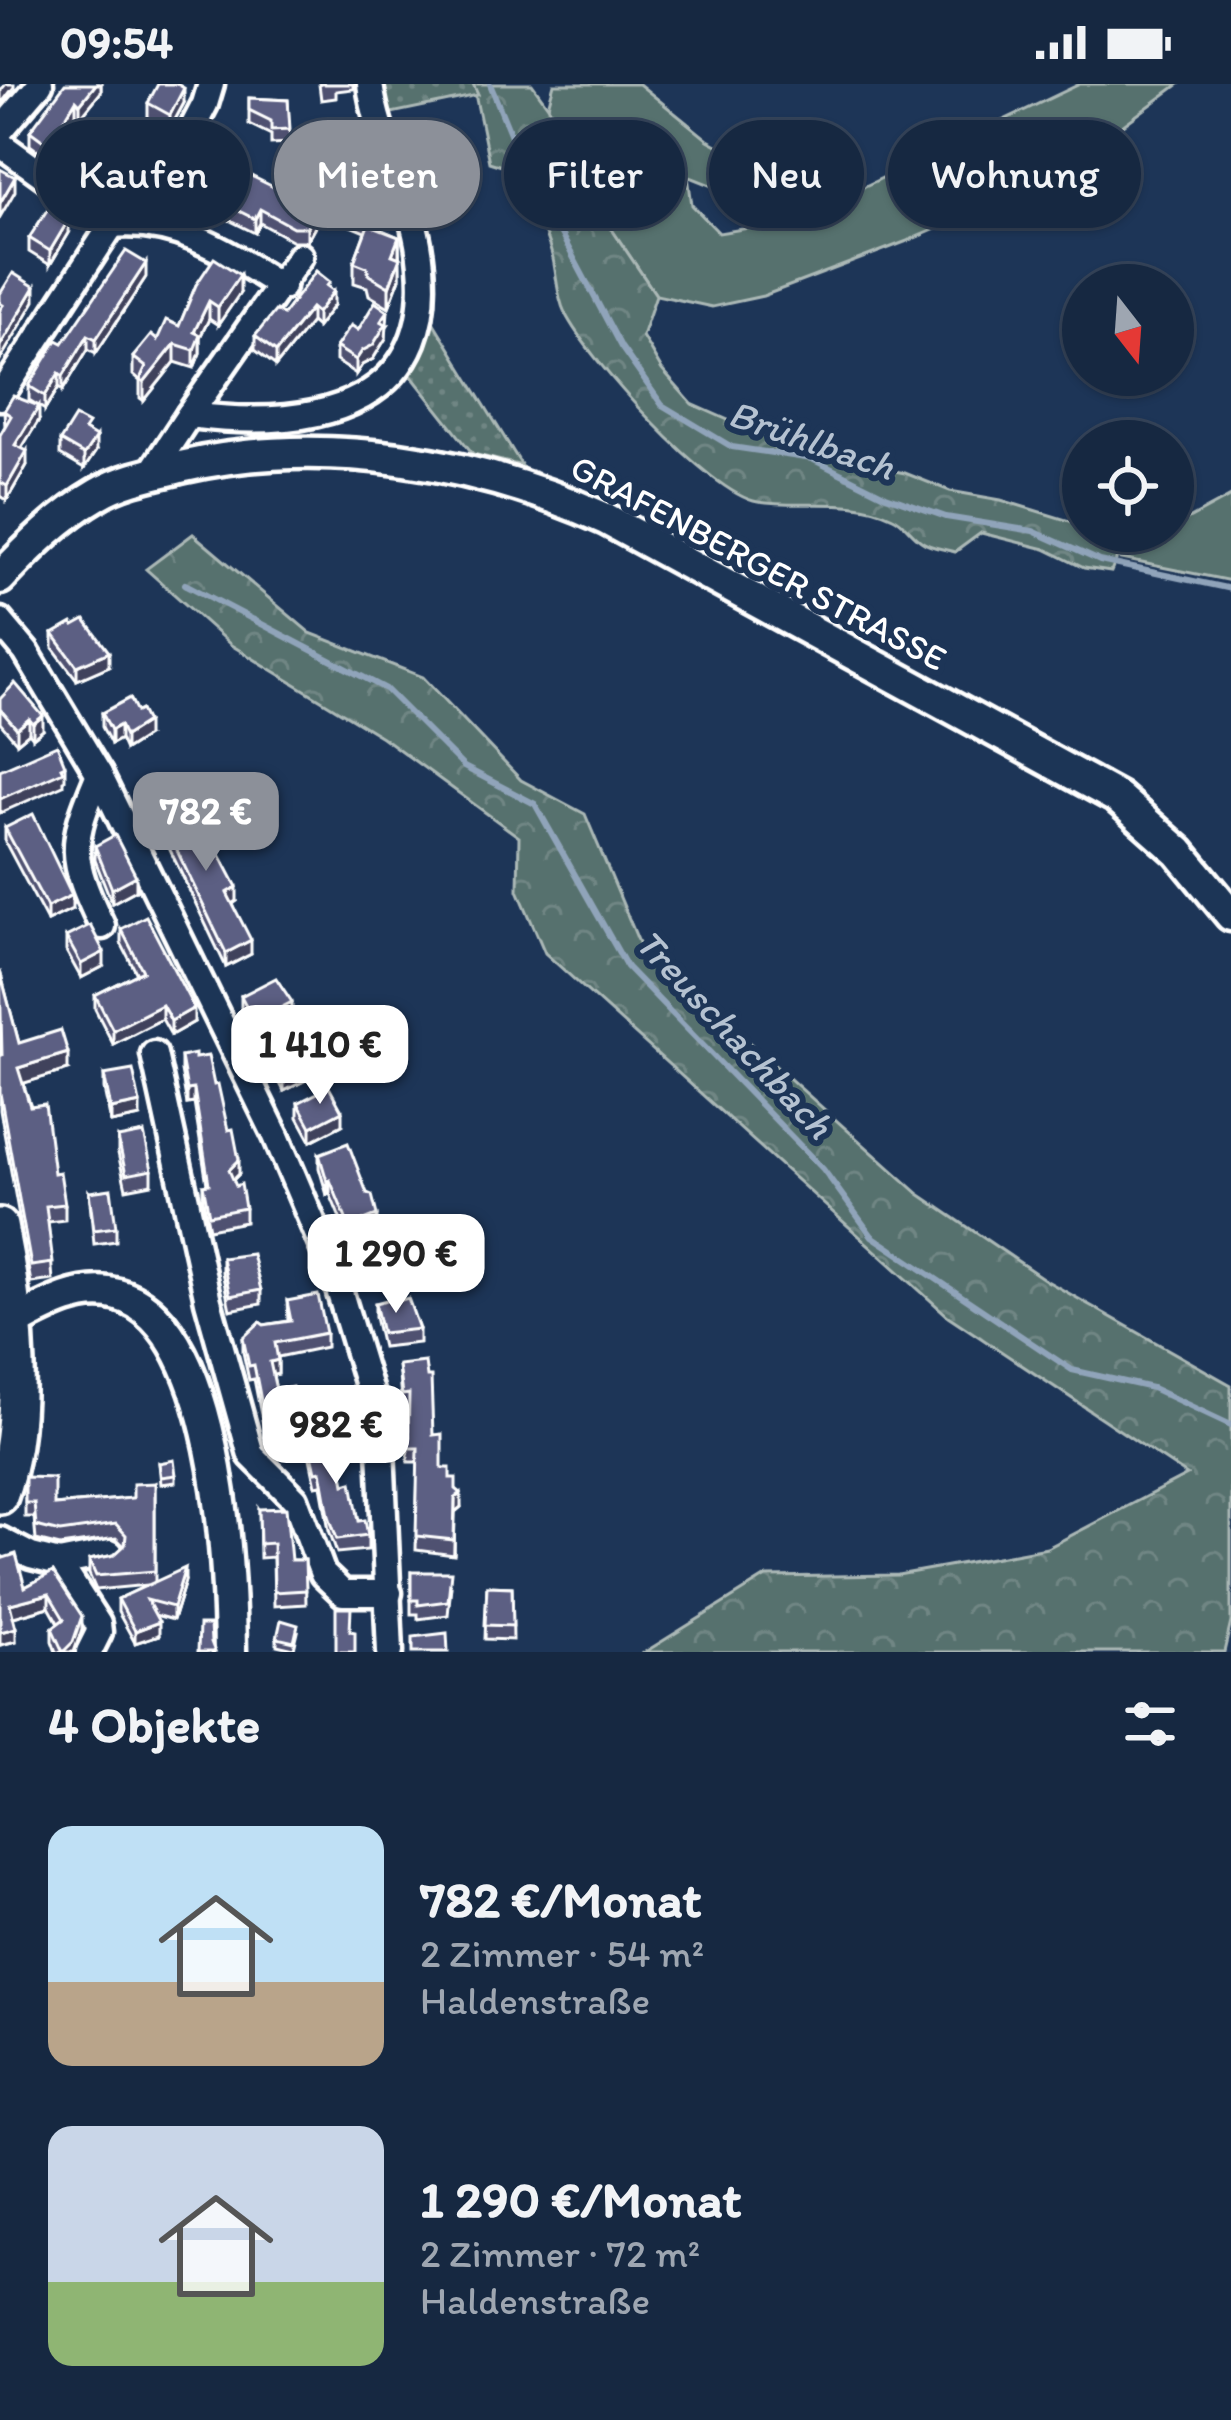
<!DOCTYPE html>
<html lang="de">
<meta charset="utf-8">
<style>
:root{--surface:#162841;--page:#1f3048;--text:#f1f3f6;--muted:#9ea6b1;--line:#35445a;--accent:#8c9099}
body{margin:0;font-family:Itim,sans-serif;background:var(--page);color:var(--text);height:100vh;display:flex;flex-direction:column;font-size:45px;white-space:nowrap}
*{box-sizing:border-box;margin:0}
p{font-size:39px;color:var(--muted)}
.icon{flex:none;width:66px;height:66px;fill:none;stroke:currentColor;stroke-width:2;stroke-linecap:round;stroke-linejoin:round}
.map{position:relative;height:1568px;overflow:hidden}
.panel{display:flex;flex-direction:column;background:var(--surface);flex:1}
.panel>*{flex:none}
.hud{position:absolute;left:36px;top:36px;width:1161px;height:108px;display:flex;gap:24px}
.needle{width:78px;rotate:163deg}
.buttons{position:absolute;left:1062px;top:180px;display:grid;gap:24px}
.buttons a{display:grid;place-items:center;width:132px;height:132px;border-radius:50%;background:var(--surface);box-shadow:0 3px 9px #0004,0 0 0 3px var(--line);font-size:60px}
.price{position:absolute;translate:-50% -102px;padding:0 27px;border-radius:24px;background:#fff;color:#222;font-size:39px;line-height:78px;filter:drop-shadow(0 3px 6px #0008)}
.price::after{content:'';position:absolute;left:50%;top:72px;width:36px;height:27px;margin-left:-18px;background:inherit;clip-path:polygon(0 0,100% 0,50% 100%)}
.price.selected{background:var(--accent);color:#fff}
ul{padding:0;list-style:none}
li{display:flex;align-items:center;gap:36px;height:300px;padding:0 48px}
li span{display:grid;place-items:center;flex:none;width:336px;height:240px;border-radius:24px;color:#555}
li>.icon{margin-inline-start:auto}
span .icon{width:144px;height:144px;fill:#fffc;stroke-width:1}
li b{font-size:51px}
h2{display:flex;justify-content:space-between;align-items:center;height:144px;padding:0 48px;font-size:51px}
.pill{padding:0 42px;border-radius:54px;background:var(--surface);box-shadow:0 3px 9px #0004,0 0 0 3px var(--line);font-size:42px;line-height:108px}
.pill.selected{background:var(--accent);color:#fff}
.status{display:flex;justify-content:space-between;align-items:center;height:84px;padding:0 60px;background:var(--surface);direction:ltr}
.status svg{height:33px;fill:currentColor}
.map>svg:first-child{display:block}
.grass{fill:#57716e;stroke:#abb8b6;stroke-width:3}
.forest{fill:url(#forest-crowns);stroke:#abb8b6;stroke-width:3}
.garden{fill:url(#garden-dots);stroke:#abb8b6;stroke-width:3}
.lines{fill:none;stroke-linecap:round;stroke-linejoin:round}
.stream{stroke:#90a4ba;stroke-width:6}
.minor-casing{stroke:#fff;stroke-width:33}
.tertiary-casing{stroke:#fff;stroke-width:39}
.secondary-casing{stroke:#fff;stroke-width:42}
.minor{stroke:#1d3557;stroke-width:24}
.tertiary{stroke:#1d3557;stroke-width:30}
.secondary{stroke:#1d3557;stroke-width:33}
.wall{fill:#4f5171;stroke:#fff;stroke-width:3}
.shaded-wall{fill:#40425c;stroke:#fff;stroke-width:3}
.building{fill:#5c5e83;stroke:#fff;stroke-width:3}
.labels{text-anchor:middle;stroke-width:12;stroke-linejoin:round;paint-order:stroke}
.street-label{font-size:36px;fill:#fff;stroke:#1d3557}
.water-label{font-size:39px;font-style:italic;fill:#b5c2d1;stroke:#1d3557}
</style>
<div class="status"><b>09:54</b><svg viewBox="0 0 49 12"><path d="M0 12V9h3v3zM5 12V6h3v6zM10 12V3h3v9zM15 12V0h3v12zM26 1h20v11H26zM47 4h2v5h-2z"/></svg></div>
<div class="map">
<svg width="1231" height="1568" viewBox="0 0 1231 1568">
<defs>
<pattern id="forest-crowns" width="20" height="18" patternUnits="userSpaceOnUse" patternTransform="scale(3)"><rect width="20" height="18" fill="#57716e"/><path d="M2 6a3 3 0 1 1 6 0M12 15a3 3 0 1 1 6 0" fill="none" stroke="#708684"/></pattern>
<pattern id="garden-dots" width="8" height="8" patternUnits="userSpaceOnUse" patternTransform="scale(3)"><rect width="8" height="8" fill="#57716e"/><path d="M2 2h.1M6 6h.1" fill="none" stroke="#708684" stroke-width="1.8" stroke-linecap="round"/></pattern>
</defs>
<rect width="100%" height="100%" fill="#1d3557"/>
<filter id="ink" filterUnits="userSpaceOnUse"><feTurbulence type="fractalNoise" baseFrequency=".00833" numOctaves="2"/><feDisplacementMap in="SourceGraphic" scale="24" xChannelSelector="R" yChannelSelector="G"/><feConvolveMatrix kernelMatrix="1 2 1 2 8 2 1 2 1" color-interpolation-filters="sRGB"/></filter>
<g filter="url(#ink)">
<g class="grass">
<path d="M554 0H639L708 56 739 73 728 108 688 92 692 121 719 149 773 140 861 104 1080 0H1179L1118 45 987 123 910 156 763 212 712 223 656 211 572 86 567 59 548 22Z"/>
<path d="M1231 412V497L1117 474Z"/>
</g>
<g class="forest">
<path d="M473 0H532L548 22 567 59 572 86 656 211 642 252 662 286 692 320 753 347 794 358 834 375 905 389 950 407 1001 416 1083 441V447L1111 452 1117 474 1111 488 1084 484 1045 465 981 449 955 468C944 465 930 464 921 457 911 450 904 438 893 433 851 412 803 425 758 418 709 410 588 275 565 229 557 213 557 193 553 175 545 143 528 113 511 85L489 78Z"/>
<path d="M193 450 310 549 423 593 521 696 585 730 640 861 919 1110 1047 1197 1231 1301V1538L1224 1568H645L766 1493 898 1491 1047 1464 1187 1391 948 1232 545 869 518 806 519 753 382 653 231 561 146 485Z"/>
</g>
<g class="garden">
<path d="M381 0H473L478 11 387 30Z"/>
<path d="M429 231 522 382 473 370 406 285Z"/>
</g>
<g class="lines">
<g class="stream">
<path d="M490 0 518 69 621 263 662 321 732 363 812 375 886 412 946 433 1033 447 1100 477 1231 505"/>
<path d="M185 500 386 605 464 683 535 720 627 883 823 1085 872 1152 1072 1286 1152 1304 1231 1341"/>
</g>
<defs>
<g id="minor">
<path d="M0 47 40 0"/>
<path d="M0 60 112 141C177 134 229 170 282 203"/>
<path d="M144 137 205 20 211 0"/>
<path d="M0 313 112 141"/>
<path d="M189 331 300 172"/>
<path d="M150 390 189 331C319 348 446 321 418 160 408 104 377 56 370 0"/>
<path d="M0 537 26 568 99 690 276 1052 334 1189 380 1341 390 1568"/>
<path d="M99 690C69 760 69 773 102 842"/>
<path d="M154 970 208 1217 251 1371 295 1415 323 1490 343 1509H389"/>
<path d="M0 1456 31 1472 59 1479 98 1540 99 1548 89 1568"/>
<path d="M59 1479 110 1469"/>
</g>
<g id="tertiary">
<path d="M0 494C29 463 60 432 98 410 123 395 156 389 185 382 325 351 477 377 606 435L1118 714 1179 768 1231 831"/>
<path d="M13 1239C43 1224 75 1204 109 1209 220 1225 229 1484 230 1568"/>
</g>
<path id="secondary" d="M0 1142C16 1221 29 1335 0 1412"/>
</defs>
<use href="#minor" class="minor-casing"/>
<use href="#tertiary" class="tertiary-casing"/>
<use href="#secondary" class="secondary-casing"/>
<use href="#minor" class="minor"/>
<use href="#tertiary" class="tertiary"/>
<use href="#secondary" class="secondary"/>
</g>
<g class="wall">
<path d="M101 0V8L80 34 76 30 49 75 30 61V47Z"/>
<path d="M319 0H353V5L336 7V14L321 16Z"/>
<path d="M249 14 288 16 290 59 271 60V51L249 40Z"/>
<path d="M148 19H184L170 45 148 34Z"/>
<path d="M142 81 124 112 102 99V85Z"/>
<path d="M216 102 199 132 173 117V103Z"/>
<path d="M292 112 326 123 307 157H293L260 139 255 149 229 136V122Z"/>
<path d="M391 123 382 146 399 153 400 194 389 223 369 211 367 203 354 199V178L365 148 348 141V127Z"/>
<path d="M69 149 50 181 29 168V154Z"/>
<path d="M146 193 96 269 88 265 63 306 59 303 45 326 29 316V302L63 259Z"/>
<path d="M196 201 240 209 218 241 209 235 200 253V269L194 284 175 278 144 317 140 314V297L133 291V273L179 242Z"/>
<path d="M330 204 334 221 317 243 311 238 276 282 255 266V252L283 231Z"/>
<path d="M388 241 386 244V254L373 275 362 281 356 290 336 277V263L358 246Z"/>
<path d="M4 327 39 336 21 364 27 381 7 416 0 412V351L5 342Z"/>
<path d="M60 357 96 367 84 385 60 371Z"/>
<path d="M53 550 109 582 77 596 53 564Z"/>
<path d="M0 615 43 646 33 654 29 649 17 659 0 639Z"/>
<path d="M102 629 147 652 125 666 120 655 111 660 102 643Z"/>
<path d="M158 727 237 817 233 820 251 870 226 883 158 741Z"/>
<path d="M5 744 72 825 47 837 5 758Z"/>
<path d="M95 762 136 806 112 819 95 776Z"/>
<path d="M121 845 194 938 171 951 162 935 113 960 95 925V911L137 890 121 859Z"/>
<path d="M66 853 104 882 81 894 66 867Z"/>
<path d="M0 887 19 959 68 986 23 999 65 1120V1136L48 1138 53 1196 31 1199 0 1026Z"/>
<path d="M241 912 292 932 254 951 241 926Z"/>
<path d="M286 961 318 990 284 1007 268 977V963Z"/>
<path d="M181 973 195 974 214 1001 239 1090 233 1096 245 1124V1138L209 1145 203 1115V1101L207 1100 194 1019 187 1020 181 987Z"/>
<path d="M104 991 140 1033 111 1039 104 1005Z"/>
<path d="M298 1019 342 1041 311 1057 298 1033Z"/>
<path d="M118 1054 152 1086V1100L126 1105 118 1069Z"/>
<path d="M319 1070 377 1145 349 1156 330 1110 327 1111 319 1084Z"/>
<path d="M89 1108 116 1143V1157L94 1160Z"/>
<path d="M222 1174 261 1206V1220L230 1226 222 1188Z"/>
<path d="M287 1217 326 1249V1263L278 1273V1290L273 1291 276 1306 298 1335V1349L266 1356 254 1295 249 1296 243 1268V1254L264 1241 288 1237Z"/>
<path d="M375 1219H391L419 1245V1259L382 1263 375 1233Z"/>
<path d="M398 1281 433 1351 442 1384 456 1405 461 1423 455 1428 454 1471 416 1466 418 1378H408V1324L402 1325Z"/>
<path d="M308 1351 345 1400 359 1437 368 1451V1466L337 1469 329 1446 321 1401 316 1402 308 1365Z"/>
<path d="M159 1379 176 1391V1398L161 1400Z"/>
<path d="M25 1393 54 1421 133 1414 155 1399V1498L185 1497 173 1536 155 1531 159 1551 135 1559 118 1528V1515L148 1501 96 1506 89 1490V1476L114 1471 124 1462 116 1454 60 1462 36 1456 34 1433H25Z"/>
<path d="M259 1425 291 1476H305L306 1520 274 1522 273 1473 260 1474Z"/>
<path d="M0 1475 25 1503 53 1488 82 1545 74 1568H56L52 1557V1544L58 1539 49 1523 13 1533 16 1557 0 1561Z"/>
<path d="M411 1488 451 1502 448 1531 418 1535V1530H411Z"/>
<path d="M487 1502 512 1503 513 1556 485 1555Z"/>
<path d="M298 1548 294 1565 277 1561V1554Z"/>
</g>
<g class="shaded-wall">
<path d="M6 0H14V3L1 20V6Z"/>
<path d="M96 0H101V8L80 34V20Z"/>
<path d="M184 4V19L170 45V31Z"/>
<path d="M76 16V30L49 75V61Z"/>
<path d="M142 67V81L124 112V98Z"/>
<path d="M216 88V102L199 132V118Z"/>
<path d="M15 93V107L0 133V119Z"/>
<path d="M326 109V123L307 157V143Z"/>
<path d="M391 109V123L379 153V139Z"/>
<path d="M260 125V139L255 149V135Z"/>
<path d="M69 135V149L50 181V167Z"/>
<path d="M399 153V174L392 171Z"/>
<path d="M400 174V194L389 223V203Z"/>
<path d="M146 179V193L96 269V255Z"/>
<path d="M240 191V209L218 241V223Z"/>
<path d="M35 203V217L0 276V262Z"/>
<path d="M334 207V221L317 243V229Z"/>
<path d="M209 217V235L200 253V269L194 284V248Z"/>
<path d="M311 224V238L276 282V268Z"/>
<path d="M388 227 386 254 373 275 362 281 356 290V276Z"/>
<path d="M88 251V265L63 306V292Z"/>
<path d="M175 260V278L144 317V299Z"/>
<path d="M59 289V303L45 326V312Z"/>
<path d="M39 322V336L15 375V361Z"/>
<path d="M96 353V367L84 385V371Z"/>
<path d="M27 367V381L7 416V402Z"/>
<path d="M109 568V582L77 596V582Z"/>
<path d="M43 632V646L33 654V640Z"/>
<path d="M29 635V649L17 659V645Z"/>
<path d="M147 638V652L125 666V652Z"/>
<path d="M120 641V655L111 660V646Z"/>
<path d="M65 681V695L63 696V701L0 729V715Z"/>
<path d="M136 792V806L112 819V805Z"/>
<path d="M237 803V817L227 823V809Z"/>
<path d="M72 811V825L47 837V823Z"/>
<path d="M251 856V870L226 883V869Z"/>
<path d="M104 868V882L81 894V880Z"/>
<path d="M292 918V932L254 951V937Z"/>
<path d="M162 921V935L113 960V946Z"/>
<path d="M194 924V938L171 951V937Z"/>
<path d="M68 969V986L18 1001V984Z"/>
<path d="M318 976V990L284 1007V993Z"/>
<path d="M194 1005V1019L187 1020V1006Z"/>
<path d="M140 1019V1033L111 1039V1025Z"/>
<path d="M342 1027V1041L311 1057V1043Z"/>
<path d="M239 1076V1090L229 1100V1086Z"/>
<path d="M330 1096V1110L327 1111V1097Z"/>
<path d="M377 1131V1145L349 1156V1142Z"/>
<path d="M278 1276V1290L270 1292V1278Z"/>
<path d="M461 1409V1423L455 1428 454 1471 455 1414Z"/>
<path d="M185 1484V1497L173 1536V1523Z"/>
<path d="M49 1510V1523L10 1534V1520Z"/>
<path d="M82 1532V1545L74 1568H63Z"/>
<path d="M159 1538V1551L135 1559V1547Z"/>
<path d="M16 1544V1557L0 1561V1548Z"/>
</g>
<g class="building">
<path d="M65 0H96L80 20 76 16 49 61 30 47Z"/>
<path d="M158 0H177L184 4 170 31 148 19Z"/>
<path d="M249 14 288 16 290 45 271 46V37L249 26Z"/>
<path d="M120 55 142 67 124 98 102 85Z"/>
<path d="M189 73 216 88 199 118 173 103Z"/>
<path d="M0 85 15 93 0 119Z"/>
<path d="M245 89 292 112 301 96 326 109 307 143H293L260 125 255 135 229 122Z"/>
<path d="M366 90 387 98 391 109 379 139 348 127Z"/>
<path d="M49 123 69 135 50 167 29 154Z"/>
<path d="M368 141 399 153 392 171 400 174 389 203 369 191 367 183 354 178Z"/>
<path d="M126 167 146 179 96 255 88 251 63 292 59 289 45 312 29 302 57 256 63 259Z"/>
<path d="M214 174 240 191 218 223 209 217 194 248 200 251 194 266 175 260 144 299 140 296 146 283 133 273 151 251 157 256 166 236 179 242 196 201Z"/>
<path d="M316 187 330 198 327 202 334 207 317 229 311 224 276 268 255 252 276 226 283 231Z"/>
<path d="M13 189 35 203 0 262V225L3 221 0 219V210Z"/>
<path d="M375 218 388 227 381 237 386 240 373 261 362 267 356 276 336 263 351 241 358 246Z"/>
<path d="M13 312 39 322 15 361 27 367 7 402 0 398V351L11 332 4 327Z"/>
<path d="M75 333 88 340 84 346 96 353 84 371 60 357Z"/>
<path d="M85 536 109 568 77 582 53 550 72 539 74 542Z"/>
<path d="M15 599 43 632 33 640 29 635 17 645 0 625V615Z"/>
<path d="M130 614 137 628 141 626 147 638 125 652 120 641 111 646 102 629Z"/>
<path d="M57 661 65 681 61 683 63 687 0 715V686Z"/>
<path d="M180 716 184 724 189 721 212 765 216 763 237 803 227 809 251 856 226 869 158 727Z"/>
<path d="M33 730 72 811 47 823 5 744Z"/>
<path d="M115 751 136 792 112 805 95 762Z"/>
<path d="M146 832 194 924 171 937 162 921 113 946 95 911 143 887 121 845Z"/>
<path d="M90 841 104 868 81 880 66 853Z"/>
<path d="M0 887 19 959 61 946 68 969 18 984 30 1022 45 1020 54 1089 60 1088 65 1120 46 1122 53 1179 31 1182 0 1009V972L2 971Z"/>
<path d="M276 894 292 918 254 937 241 912Z"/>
<path d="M305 952 318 976 284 993 268 963 283 955 286 961Z"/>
<path d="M195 970V974L208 972 214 1001 218 1000 228 1046 233 1045 239 1076 229 1086 236 1102 241 1100 245 1124 209 1131 203 1101 209 1100 194 1005 187 1006 181 973Z"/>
<path d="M133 986 140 1019 111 1025 104 991Z"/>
<path d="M329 1003 342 1027 311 1043 298 1019Z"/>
<path d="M144 1049 152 1086 126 1091 118 1054Z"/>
<path d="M348 1059 367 1109 372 1111 377 1131 349 1142 330 1096 327 1097 319 1070Z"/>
<path d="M111 1105 116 1143 94 1146 89 1108Z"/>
<path d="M252 1170 261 1206 230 1212 222 1174Z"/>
<path d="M318 1211 326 1249 275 1259 278 1276 270 1278 276 1306 292 1303 298 1335 266 1342 254 1281 249 1282 243 1254 260 1238 264 1241 291 1237 287 1217Z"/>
<path d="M408 1214 419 1245 382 1249 375 1219 390 1215 391 1219Z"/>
<path d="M425 1278 427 1293H431L433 1351 442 1350V1384H450V1394H456V1405L461 1409 455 1414 454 1456 416 1452 418 1364H408L409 1310 402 1311 398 1281Z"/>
<path d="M334 1345 345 1400 352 1398 359 1437 365 1436 368 1451 337 1455 329 1432 321 1387 316 1388 308 1351Z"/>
<path d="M174 1376 176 1391 161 1393 159 1379Z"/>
<path d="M25 1393 54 1394V1421L133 1414V1400L155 1399V1487L96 1492 89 1476 114 1471 125 1461 126 1451 116 1440 60 1448 36 1442 34 1419H25Z"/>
<path d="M286 1424 291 1476H305L306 1506 274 1508 273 1459 260 1460 259 1425Z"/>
<path d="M16 1470 25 1503 53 1488 82 1532 73 1558 63 1568 52 1544 64 1535 49 1510 10 1520 16 1544 0 1548V1475Z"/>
<path d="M185 1484 173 1523 147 1516 159 1538 135 1547 118 1515Z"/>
<path d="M411 1488H451L448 1517 418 1521V1516H411Z"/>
<path d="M487 1502 512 1503 513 1542 485 1541Z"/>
<path d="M336 1524H351L350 1547 355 1548V1568H336Z"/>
<path d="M281 1536 298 1541 294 1558 277 1554Z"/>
<path d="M199 1541H210L211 1558 215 1568H198Z"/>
<path d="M447 1549 448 1568H413V1553Z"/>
</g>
</g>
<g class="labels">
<g class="street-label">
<text transform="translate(759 478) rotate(28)" y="13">GRAFENBERGER STRASSE</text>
</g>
<g class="water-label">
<text transform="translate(812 355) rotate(19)" y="14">Brühlbach</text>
<text transform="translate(735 949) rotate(47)" y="14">Treuschachbach</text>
</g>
</g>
</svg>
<div class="buttons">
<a><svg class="needle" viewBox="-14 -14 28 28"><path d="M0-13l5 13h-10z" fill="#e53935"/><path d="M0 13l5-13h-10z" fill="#9ea6b1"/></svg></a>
<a><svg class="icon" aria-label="locate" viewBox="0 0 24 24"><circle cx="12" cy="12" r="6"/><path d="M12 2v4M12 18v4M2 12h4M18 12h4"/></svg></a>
</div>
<b class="price selected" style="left:206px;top:790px">782 €</b>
<b class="price" style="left:320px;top:1023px">1 410 €</b>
<b class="price" style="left:396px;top:1232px">1 290 €</b>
<b class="price" style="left:336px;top:1403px">982 €</b>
<div class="hud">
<a class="pill">Kaufen</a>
<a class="pill selected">Mieten</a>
<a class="pill">Filter</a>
<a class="pill">Neu</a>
<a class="pill">Wohnung</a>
</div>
</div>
<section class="panel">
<h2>4 Objekte<svg class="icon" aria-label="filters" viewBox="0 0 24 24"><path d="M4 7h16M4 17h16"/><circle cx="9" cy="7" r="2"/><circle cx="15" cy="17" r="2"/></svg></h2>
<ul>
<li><span style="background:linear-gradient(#bfe0f5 65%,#b9a48a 0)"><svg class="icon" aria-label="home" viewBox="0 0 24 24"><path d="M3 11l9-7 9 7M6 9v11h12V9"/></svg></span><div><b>782 €/Monat</b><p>2 Zimmer · 54 m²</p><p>Haldenstraße</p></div></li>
<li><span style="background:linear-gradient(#c9d6e8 65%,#8fb573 0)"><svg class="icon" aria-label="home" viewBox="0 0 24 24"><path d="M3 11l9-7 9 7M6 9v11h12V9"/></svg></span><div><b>1 290 €/Monat</b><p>2 Zimmer · 72 m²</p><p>Haldenstraße</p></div></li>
</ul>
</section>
